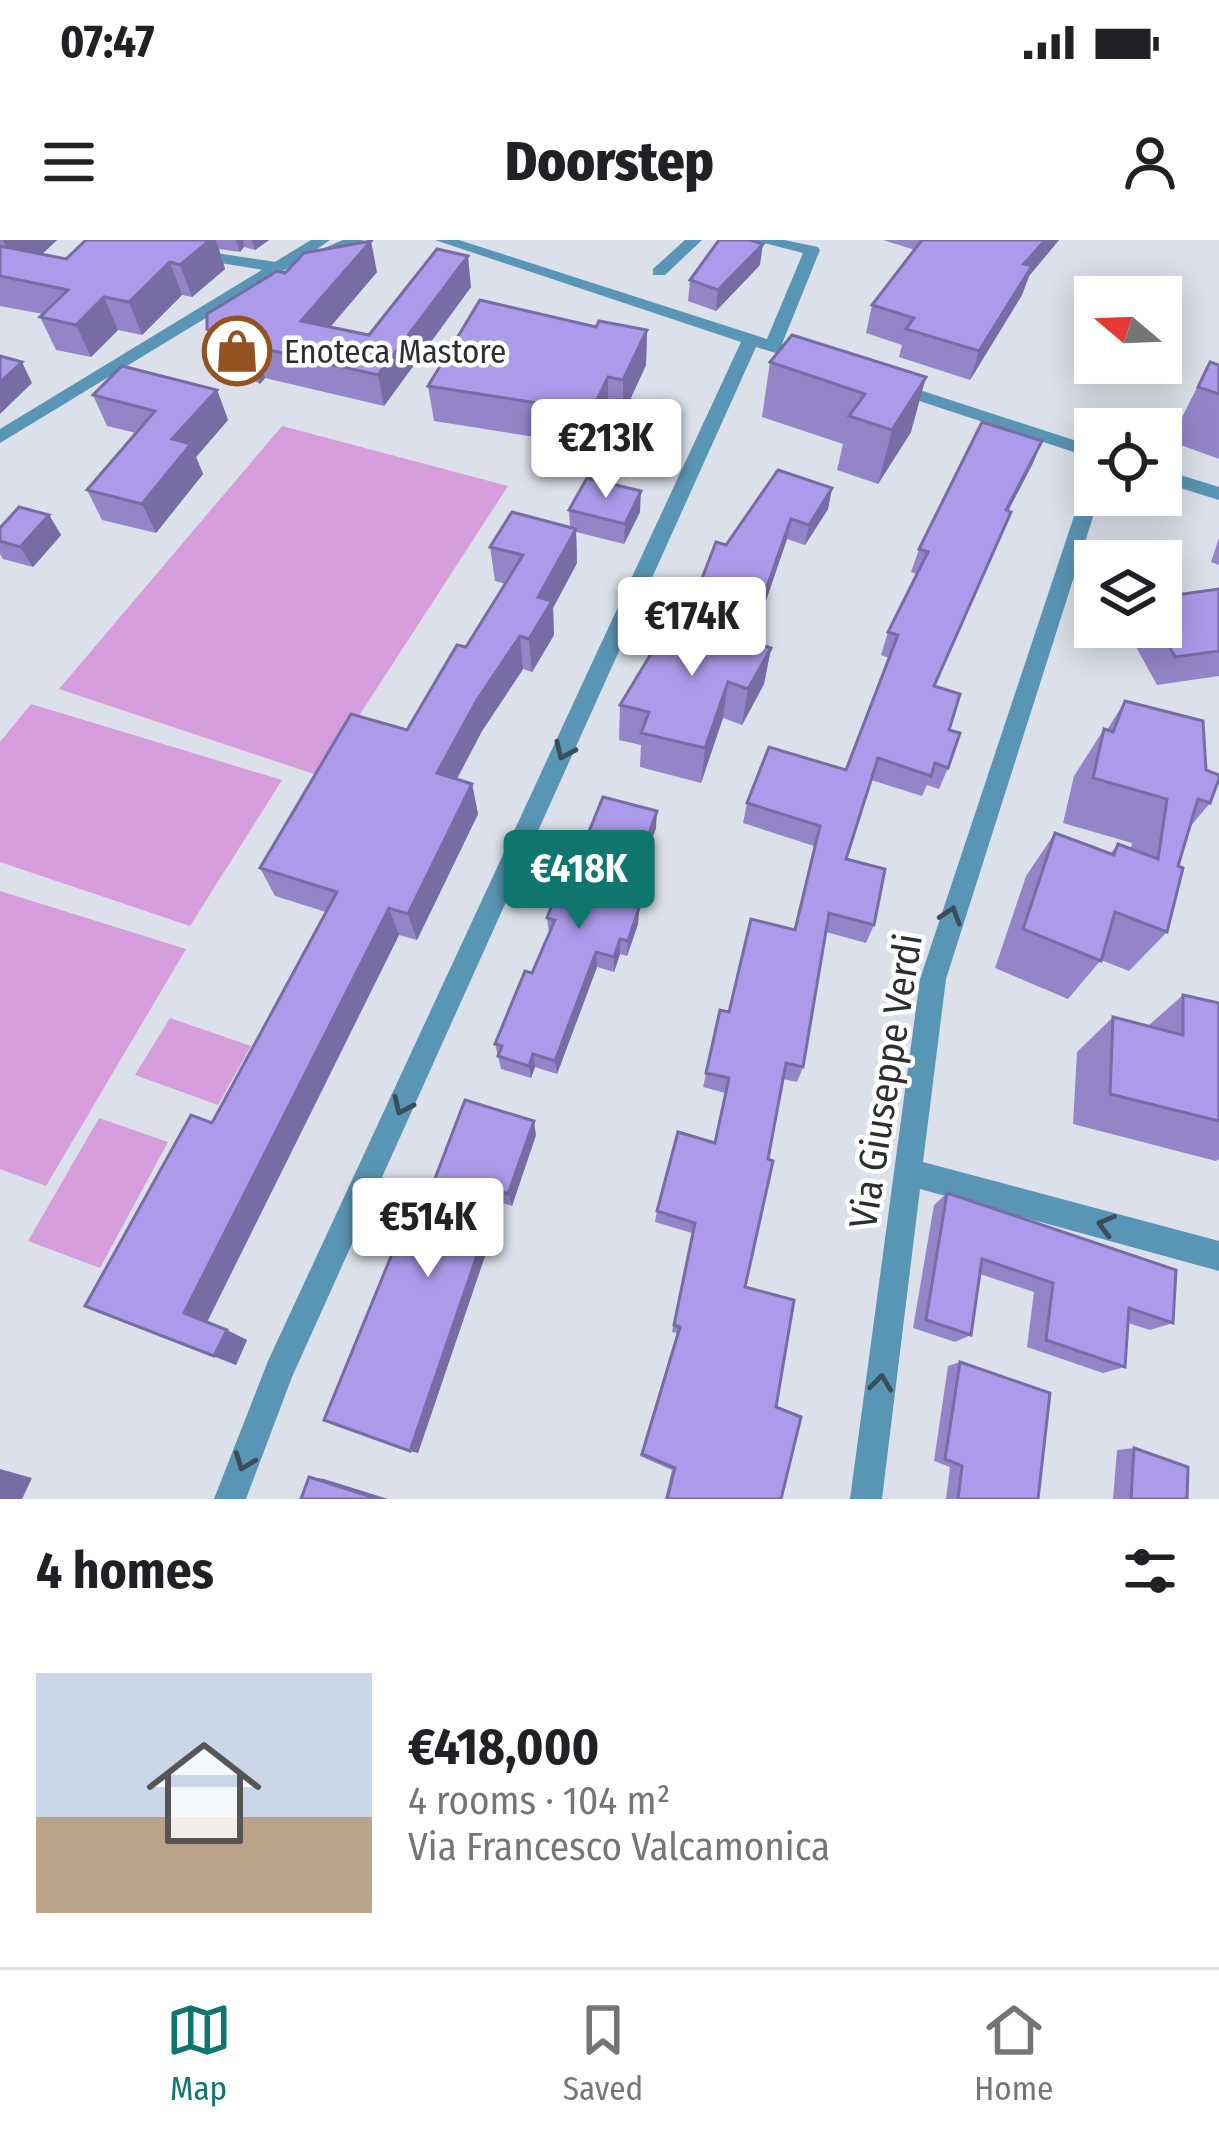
<!DOCTYPE html>
<meta charset="utf-8">
<style>
:root{--surface:#fff;--page:#f2f2f2;--text:#202124;--muted:#757577;--line:#e0e0e0;--accent:#0f766e}
body{margin:0;font-family:"Fira Sans Condensed",sans-serif;background:var(--page);color:var(--text);height:100vh;display:flex;flex-direction:column;font-size:45px;white-space:nowrap}
*{box-sizing:border-box;margin:0}
p{font-size:39px;color:var(--muted)}
.icon{flex:none;width:66px;height:66px;fill:none;stroke:currentColor;stroke-width:2;stroke-linecap:round;stroke-linejoin:round}
.map{position:relative;height:1259px;overflow:hidden}
.side{display:flex;flex-direction:column;background:var(--surface);flex:1}
.side>*{flex:none}
.needle{width:78px;rotate:289deg}
.controls{position:absolute;left:1074px;top:36px;display:grid;gap:24px}
.controls a{display:grid;place-items:center;width:108px;height:108px;border-radius:0px;background:var(--surface);box-shadow:0 6px 30px #0003;font-size:60px}
.price{position:absolute;translate:-50% -102px;padding:0 27px;border-radius:12px;background:#fff;color:#222;font-size:39px;line-height:78px;filter:drop-shadow(0 3px 6px #0008)}
.price::after{content:'';position:absolute;left:50%;top:72px;width:36px;height:27px;margin-left:-18px;background:inherit;clip-path:polygon(0 0,100% 0,50% 100%)}
.price.active{background:var(--accent);color:#fff}
ul{padding:0;list-style:none}
li{display:flex;align-items:center;gap:36px;height:300px;padding:0 36px}
li span{display:grid;place-items:center;flex:none;width:336px;height:240px;border-radius:0px;color:#555}
li>.icon{margin-inline-start:auto}
span .icon{width:144px;height:144px;fill:#fffc;stroke-width:1}
li b{font-size:51px}
h2{display:flex;justify-content:space-between;align-items:center;height:144px;padding:0 36px;font-size:51px}
.status{display:flex;justify-content:space-between;align-items:center;height:84px;padding:0 60px;background:var(--surface);direction:ltr}
.status svg{height:33px;fill:currentColor}
header{display:flex;justify-content:space-between;align-items:center;height:156px;padding:0 36px;background:var(--surface);font-size:54px;font-weight:800}
.menu{display:flex;justify-content:space-around;align-items:center;height:168px;border-top:3px solid var(--line);background:var(--surface);font-size:33px;color:var(--muted)}
.menu a{display:grid;justify-items:center;gap:6px}
.menu .active{color:var(--accent)}
.map>svg:first-child{display:block}
.green{fill:#d69ddc}
.lines{fill:none;stroke-linecap:round;stroke-linejoin:round}
.minor{fill:#5995b4;fill-rule:evenodd}
.tertiary{fill:#5995b4;fill-rule:evenodd}
.wall{fill:#9485c9}
.shaded-wall{fill:#786ca4}
.building{fill:#ac9bea;stroke:#786ca4;stroke-width:3}
.oneway{stroke:#3a4d59}
.labels{text-anchor:middle;stroke-width:9;stroke-linejoin:round;paint-order:stroke}
.far-poi-label{font-size:33px;fill:#2c2e32;stroke:#fff;text-anchor:start}
.street-label{font-size:39px;fill:#2c2e32;stroke:#fff}
</style>
<div class="status"><b>07:47</b><svg viewBox="0 0 49 12"><path d="M0 12V9h3v3zM5 12V6h3v6zM10 12V3h3v9zM15 12V0h3v12zM26 1h20v11H26zM47 4h2v5h-2z"/></svg></div>
<header><svg class="icon" aria-label="menu" viewBox="0 0 24 24"><path d="M4 6h16M4 12h16M4 18h16"/></svg>Doorstep<svg class="icon" aria-label="person" viewBox="0 0 24 24"><circle cx="12" cy="8" r="4"/><path d="M4 21q1-7 8-7t8 7"/></svg></header>
<div class="map">
<svg width="1219" height="1259" viewBox="0 0 1219 1259">
<rect width="100%" height="100%" fill="#dbe0ea"/>
<g class="green">
<path d="M282 186 508 246 320 536 59 449Z"/>
<path d="M31 464 282 540 190 686 0 622V502Z"/>
<path d="M0 651 186 709 46 946 0 929Z"/>
<path d="M170 778 251 806 218 865 135 835Z"/>
<path d="M99 878 168 902 100 1028 28 1001Z"/>
</g>
<g class="lines">
<g class="minor">
<path d="M435 0H459L767 99 803 13 752 0H784L818 7 820 10 782 104 817 118 808 123 756 107 292 1137 246 1259H214L268 1121 741 102Z"/>
<path d="M685 0H702L665 35H653V29Z"/>
<path d="M189 9 276 22 284 27 276 32 183 17 181 14Z"/>
<path d="M892 141 1095 207V219L886 150 883 146Z"/>
<path d="M1161 229 1219 247V260L1161 242Z"/>
<path d="M1095 234V255H1100L946 739 923 922 1219 1001V1031L920 949 882 1259H850L920 739 1086 240Z"/>
</g>
<path class="tertiary" d="M311 0H330L310 14 343 0H364L318 22H306V17L0 203V189Z"/>
</g>
<g class="wall">
<path d="M0 0H57L42 14 66 19 86 0H269L255 10 244 7 240 12 219 9 225 29 192 57 182 55 142 95 118 90 91 117 56 110 40 77 43 74 0 66Z"/>
<path d="M883 0H1059L1029 36 1022 55 970 140 899 117 902 105 866 93 872 65 915 10Z"/>
<path d="M760 25 716 71 688 61 690 40Z"/>
<path d="M377 32 330 87 369 95 471 47 384 166 265 138 260 144 217 120 207 89 285 33Z"/>
<path d="M596 87 647 90 646 125 623 175 608 172 587 217 542 208 541 198 434 181 428 146Z"/>
<path d="M792 95 911 192 878 244 837 230 843 204 762 177 770 122Z"/>
<path d="M1210 122 1219 125V219L1170 201Z"/>
<path d="M217 150 228 180 196 217 203 234 156 293 102 280 87 250 136 193 107 186 93 155Z"/>
<path d="M1042 201 1032 225 1008 271 1001 296 935 446 949 490 948 528 939 549 927 545 922 556 871 540 846 619 874 685 866 703 826 692 803 827 797 842 783 839 745 1047 776 1167 781 1259H665L672 1230 640 1216 677 1093 672 1092 692 993 655 982 657 971 714 903 725 853 703 847 720 770 729 772 794 689 814 606 743 583 747 563 846 530 889 418 881 415 888 392 916 334 911 332 919 309Z"/>
<path d="M832 248 828 269 805 305 787 299 761 375 699 361 701 341 726 305Z"/>
<path d="M569 270 640 272 624 304 576 292 577 323 553 368 554 395 532 432 523 429 482 491 457 539 472 544 478 574 417 700 399 695 207 1082 247 1100 236 1125 85 1066 212 883 326 672 275 656 260 628 407 490 466 407 506 344 495 341 490 307 570 287Z"/>
<path d="M49 275 61 295 33 327 3 319 0 314V288Z"/>
<path d="M1219 298V325L1211 322Z"/>
<path d="M1219 349V436L1157 445 1125 387H1161Z"/>
<path d="M771 408 764 444 742 485 723 478 701 543 640 527 641 505 619 500 620 465Z"/>
<path d="M1125 461 1206 530 1210 563 1190 587 1178 626 1167 692 1129 731 1101 720 1068 759 995 728 1026 636 1055 593 1110 614 1118 604 1131 609 1132 603 1063 583 1074 536 1104 489 1107 490Z"/>
<path d="M656 588 628 665 639 668 638 684 627 716 620 714 614 732 597 727 557 834 535 827 531 838 501 829 495 804 532 733 549 693 547 678 566 648Z"/>
<path d="M1183 755 1219 763V919L1216 921 1073 884 1077 812 1113 777 1148 786Z"/>
<path d="M536 895 512 966 503 963 418 1213 426 962Z"/>
<path d="M947 953 1173 1083 1150 1090 1128 1083 1125 1127 1103 1133 1027 1107 1034 1052 980 1034 971 1095 955 1102 913 1088 934 965Z"/>
<path d="M960 1122 1038 1259H946L950 1227 934 1221 948 1126Z"/>
<path d="M1134 1208 1187 1259H1113L1117 1210Z"/>
</g>
<g class="shaded-wall">
<path d="M3 0H57L20 35Z"/>
<path d="M210 0H216L225 29 192 57 180 25Z"/>
<path d="M236 0H243L244 7 240 12Z"/>
<path d="M252 0H269L255 10Z"/>
<path d="M1045 0H1059L1029 36 1022 55 970 140 979 111 1024 24Z"/>
<path d="M371 1 377 32 309 112 301 81Z"/>
<path d="M763 4 760 25 716 71 718 50Z"/>
<path d="M468 16 471 47 384 166 378 135Z"/>
<path d="M170 22 182 55 142 95 129 62Z"/>
<path d="M104 57 118 90 91 117 76 85Z"/>
<path d="M647 90 646 125 623 175V140Z"/>
<path d="M256 107 265 138 260 144 250 113Z"/>
<path d="M22 122 32 143 0 174V142Z"/>
<path d="M608 137V172L587 217 586 182Z"/>
<path d="M926 137 911 192 878 244 892 190Z"/>
<path d="M217 150 228 180 196 217 203 234 156 293 142 264 172 199Z"/>
<path d="M1042 201 1032 225 996 294 1006 270Z"/>
<path d="M832 248 828 269 805 305 809 285Z"/>
<path d="M641 251 640 272 624 304 625 284Z"/>
<path d="M49 275 61 295 33 327 20 307Z"/>
<path d="M791 279 787 299 761 375 764 355Z"/>
<path d="M576 289 577 323 553 368 554 395 532 432 529 399 538 357Z"/>
<path d="M520 396 523 429 482 491 444 563 437 533 477 460Z"/>
<path d="M771 408 764 444 742 485 748 449Z"/>
<path d="M728 442 723 478 701 543 705 508Z"/>
<path d="M472 544 478 574 417 700 408 674Z"/>
<path d="M657 571 656 588 623 680V664Z"/>
<path d="M389 668 399 695 206 1084 184 1073Z"/>
<path d="M639 668 638 684 627 716 628 701Z"/>
<path d="M620 699V714L614 732V717Z"/>
<path d="M596 712 597 727 557 834 555 821Z"/>
<path d="M533 814 535 827 531 838 529 826Z"/>
<path d="M534 881 536 895 512 966 508 954Z"/>
<path d="M499 951 503 963 418 1213 410 1211Z"/>
<path d="M227 1090 247 1100 236 1125 214 1116Z"/>
<path d="M0 1229 32 1238 22 1259H0Z"/>
<path d="M309 1237 324 1239 388 1259H378Z"/>
</g>
<g class="building">
<path d="M86 0H210L180 25 170 22 129 62 104 57 76 85 40 77 68 50 0 36V6L66 19Z"/>
<path d="M719 0H750L763 4 718 50 690 40Z"/>
<path d="M922 0H1045L1024 24 1032 26 979 111 906 89 914 78 872 65Z"/>
<path d="M371 1 301 81 369 95 437 9 468 16 378 135 256 107 250 113 207 89V74L277 31 285 33 304 13Z"/>
<path d="M480 60 596 87 599 81 647 90 623 140 608 137 586 182 540 173 544 164 428 146Z"/>
<path d="M792 95 926 137 892 190 849 176 865 154 770 122Z"/>
<path d="M0 116 22 122 0 142Z"/>
<path d="M1210 122 1219 125V154L1198 147Z"/>
<path d="M122 126 217 150 172 199 191 204 142 264 87 250 155 171 93 155Z"/>
<path d="M982 182 1042 201 1006 270 1011 272 934 446 960 454 949 490 960 493 948 528 935 523 931 536 878 518 846 619 885 629 874 685 829 673 803 827 786 823 768 919 773 921 745 1047 794 1060 776 1167 801 1177 781 1259H667L675 1228 642 1214 680 1087 674 1085 695 983 657 971 678 892 715 903 729 838 706 833 720 770 729 772 751 679 795 690 820 586 747 563 769 507 846 530 898 395 888 392 928 312 919 309Z"/>
<path d="M778 230 832 248 809 285 791 279 764 355 701 341 716 302 726 305Z"/>
<path d="M587 238 641 251 625 284 569 270Z"/>
<path d="M19 267 49 275 20 307 0 301V288Z"/>
<path d="M512 272 576 289 538 357 552 361 529 399 520 396 477 460 437 533 472 544 408 674 389 668 184 1073 227 1090 214 1116 85 1066 191 875 212 883 337 652 260 628 351 474 407 490 457 405 466 407 523 315 490 307Z"/>
<path d="M1219 349V411L1175 417 1158 387H1161V357Z"/>
<path d="M675 374 771 408 748 449 728 442 705 508 641 493 649 472 620 465Z"/>
<path d="M1125 461 1203 481 1206 530 1219 535V539L1210 563 1198 559 1178 626 1183 628 1167 692 1115 672 1101 721 1023 689 1055 593 1114 615 1118 604 1158 619 1167 559 1093 538 1104 489 1113 492Z"/>
<path d="M603 557 657 571 623 664 639 668 628 701 620 699 614 717 596 712 555 821 533 814 529 826 498 816 502 806 495 804 525 731 532 733 555 680 547 678 559 646 566 648Z"/>
<path d="M1183 755 1219 763V881L1110 854 1113 777 1183 795Z"/>
<path d="M465 860 534 881 508 954 499 951 410 1211 324 1180 415 958 426 962Z"/>
<path d="M947 953 1176 1030 1173 1083 1129 1068 1125 1127 1046 1100 1053 1043 982 1019 971 1095 926 1080Z"/>
<path d="M960 1122 1050 1153 1038 1259H958L962 1226 945 1219Z"/>
<path d="M1134 1208 1188 1227 1187 1259H1131Z"/>
<path d="M309 1237 378 1259H301Z"/>
</g>
<defs><path id="oneway-chevron" d="M-2-3.5L2.5 0L-2 3.5" fill="none" stroke-width="1.6" stroke-linecap="round" stroke-linejoin="round" transform="scale(3)"/></defs>
<g class="oneway">
<use href="#oneway-chevron" transform="translate(564 511) rotate(114)"/>
<use href="#oneway-chevron" transform="translate(951 675) rotate(-72)"/>
<use href="#oneway-chevron" transform="translate(402 866) rotate(115)"/>
<use href="#oneway-chevron" transform="translate(1106 985) rotate(-165)"/>
<use href="#oneway-chevron" transform="translate(881 1143) rotate(-83)"/>
<use href="#oneway-chevron" transform="translate(244 1222) rotate(111)"/>
</g>
<defs>
<symbol id="shop-ring" viewBox="-11 -11 22 22"><circle r="9.5" fill="#fff" stroke="#945220" stroke-width="1.5"/><path d="M-5-2.5h2.3a2.7 3.5 0 0 1 5.4 0H5L5.5 6h-11ZM-1.5-2.5h3a1.5 2.3 0 0 0-3 0Z" fill="#945220"/></symbol>
</defs>
<g fill-rule="evenodd">
<use href="#shop-ring" x="199" y="73" width="76" height="76"/>
</g>
<g class="labels">
<g class="far-poi-label">
<text x="284" y="123">Enoteca Mastore</text>
</g>
<g class="street-label">
<text transform="translate(885 841) rotate(-81)" y="14">Via Giuseppe Verdi</text>
</g>
</g>
</svg>
<div class="controls">
<a><svg class="needle" viewBox="-14 -14 28 28"><path d="M0-13l5 13h-10z" fill="#e53935"/><path d="M0 13l5-13h-10z" fill="#757577"/></svg></a>
<a><svg class="icon" aria-label="locate" viewBox="0 0 24 24"><circle cx="12" cy="12" r="6"/><path d="M12 2v4M12 18v4M2 12h4M18 12h4"/></svg></a>
<a><svg class="icon" aria-label="layers" viewBox="0 0 24 24"><path d="M12 4l9 5-9 5-9-5zM3 14l9 5 9-5"/></svg></a>
</div>
<b class="price" style="left:606px;top:261px">€213K</b>
<b class="price" style="left:692px;top:439px">€174K</b>
<b class="price active" style="left:579px;top:692px">€418K</b>
<b class="price" style="left:428px;top:1040px">€514K</b>
</div>
<section class="side">
<h2>4 homes<svg class="icon" aria-label="filters" viewBox="0 0 24 24"><path d="M4 7h16M4 17h16"/><circle cx="9" cy="7" r="2"/><circle cx="15" cy="17" r="2"/></svg></h2>
<ul>
<li><span style="background:linear-gradient(#c9d6e8 60%,#b9a48a 0)"><svg class="icon" aria-label="home" viewBox="0 0 24 24"><path d="M3 11l9-7 9 7M6 9v11h12V9"/></svg></span><div><b>€418,000</b><p>4 rooms · 104 m²</p><p>Via Francesco Valcamonica</p></div></li>
</ul>
</section>
<nav class="menu">
<a class="active"><svg class="icon" aria-label="map" viewBox="0 0 24 24"><path d="M3 6l6-2 6 2 6-2v14l-6 2-6-2-6 2zM9 4v14M15 6v14"/></svg>Map</a>
<a><svg class="icon" aria-label="saved" viewBox="0 0 24 24"><path d="M7 4h10v16l-5-4-5 4z"/></svg>Saved</a>
<a><svg class="icon" aria-label="home" viewBox="0 0 24 24"><path d="M3 11l9-7 9 7M6 9v11h12V9"/></svg>Home</a>
</nav>
